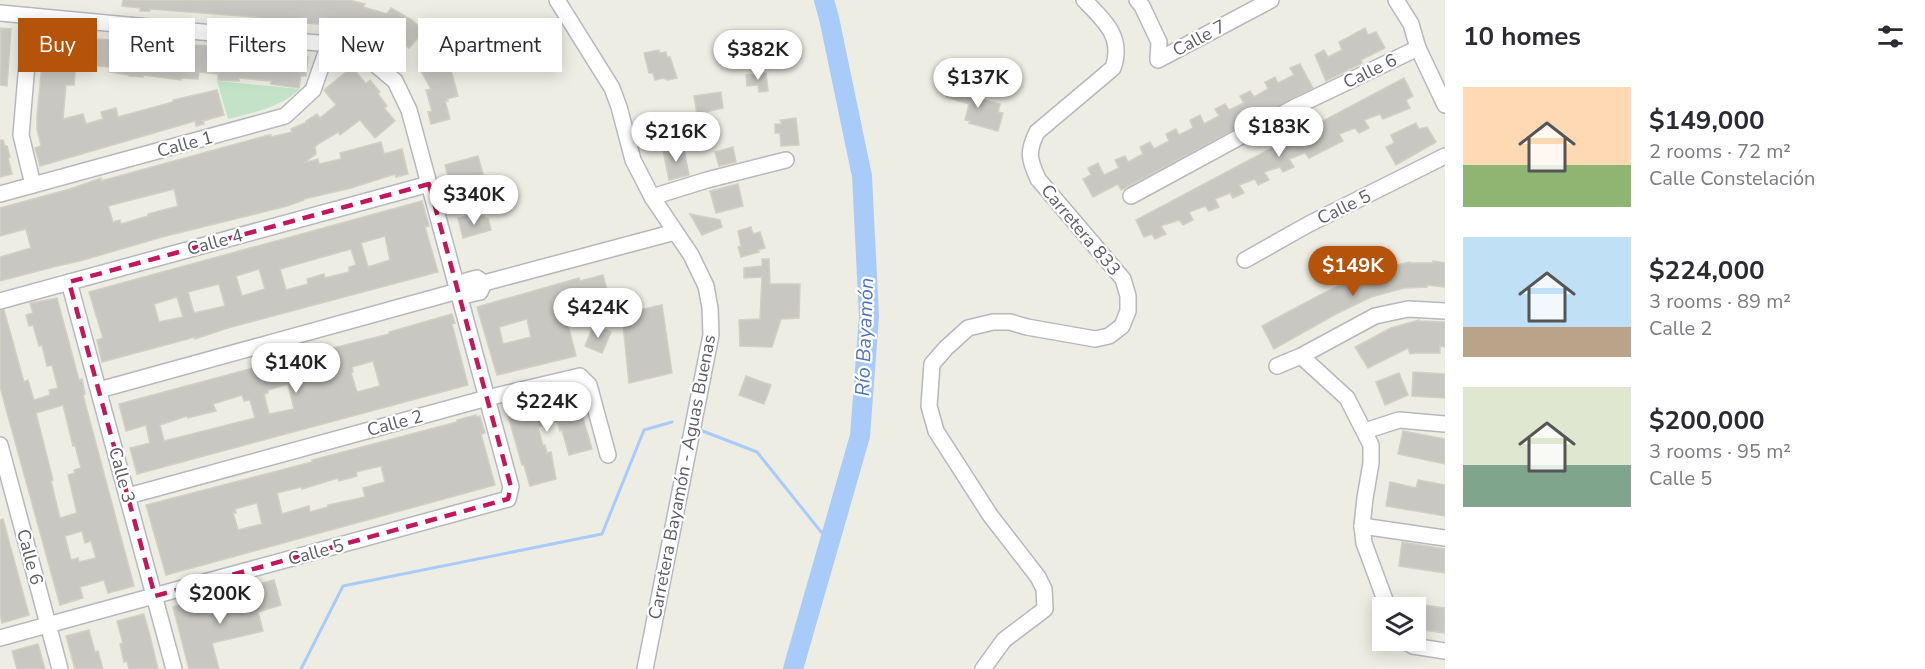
<!DOCTYPE html>
<meta charset="utf-8">
<style>
:root{--surface:#fff;--page:#f2f2f3;--text:#2b2b33;--muted:#7c7c81;--accent:#b45309}
body{margin:0;font-family:"Nunito Sans",sans-serif;background:var(--page);color:var(--text);height:100vh;display:flex;flex-direction:column;font-size:22px;white-space:nowrap}
*{box-sizing:border-box;margin:0}
p{font-size:20px;color:var(--muted)}
.icon{flex:none;width:33px;height:33px;fill:none;stroke:currentColor;stroke-width:2;stroke-linecap:round;stroke-linejoin:round}
.map{position:relative;flex:1;overflow:hidden}
.sheet{display:flex;flex-direction:column;background:var(--surface);width:480px}
.sheet>*{flex:none}
.top-card{position:absolute;left:18px;top:18px;width:570px;height:54px;display:flex;gap:12px}
.fabs{position:absolute;left:1372px;top:597px;display:grid;gap:12px}
.fabs a{display:grid;place-items:center;width:54px;height:54px;border-radius:0px;background:var(--surface);box-shadow:0 3px 15px #0003;font-size:30px}
.price{position:absolute;translate:-50% -51px;padding:0 14px;border-radius:21px;background:#fff;color:#222;font-size:20px;line-height:39px;filter:drop-shadow(0 2px 3px #0008)}
.price::after{content:'';position:absolute;left:50%;top:36px;width:18px;height:14px;margin-left:-9px;background:inherit;clip-path:polygon(0 0,100% 0,50% 100%)}
.price.on{background:var(--accent);color:#fff}
ul{padding:0;list-style:none}
li{display:flex;align-items:center;gap:18px;height:150px;padding:0 18px}
li span{display:grid;place-items:center;flex:none;width:168px;height:120px;border-radius:0px;color:#555}
li>.icon{margin-inline-start:auto}
span .icon{width:72px;height:72px;fill:#fffc;stroke-width:1}
li b{font-size:26px}
h2{display:flex;justify-content:space-between;align-items:center;height:72px;padding:0 18px;font-size:26px}
.chip{padding:0 21px;border-radius:0px;background:var(--surface);box-shadow:0 3px 15px #0003;font-size:21px;line-height:54px}
.chip.on{background:var(--accent);color:#fff}
main{display:flex;flex:1;min-height:0}
.map>svg:first-child{display:block}
.green{fill:#c2e3c7}
.lines{fill:none;stroke-linecap:round;stroke-linejoin:round}
.stream{stroke:#a9cbf9;stroke-width:3}
.river{stroke:#a9cbf9;stroke-width:20}
.building{fill:#c9c7c2;stroke:#d2cfc3;stroke-width:1.5;fill-rule:evenodd}
.minor-casing{stroke:#b6b8bd;stroke-width:18}
.minor{stroke:#fff;stroke-width:15}
.marked{fill:none;stroke:#c2185b;stroke-width:4.5;stroke-dasharray:12 8;stroke-linejoin:round}
.labels{text-anchor:middle;stroke-width:4.5;stroke-linejoin:round;paint-order:stroke}
.street-label{font-size:18px;fill:#5c5e64;stroke:#fff}
.water-label{font-size:20px;font-style:italic;fill:#4d74ba;stroke:#fff}
</style>
<main>
<div class="map">
<svg width="1445" height="669" viewBox="0 0 1445 669">
<rect width="100%" height="100%" fill="#edede4"/>
<path class="green" d="M217 81 300 89C279 108 254 112 228 119Z"/>
<g class="lines">
<g class="stream">
<path d="M700 430 757 452 830 543"/>
<path d="M301 669 343 586 602 534 644 430 672 422"/>
</g>
<path class="river" d="M793 669 860 436 869 317 862 176 829 18 824 0"/>
</g>
<g class="building">
<path d="M123 0H349L365 4 363 7 387 14 391 8 412 20 424 31 409 48 392 33 385 45 358 34 359 33 319 24 304 23V26L269 21V23L260 22V19L255 17 150 9V11H140L141 8 122 6Z"/>
<path d="M0 28 11 29 7 86 0 85Z"/>
<path d="M48 28 61 29 60 37 114 40V37L146 42V44L189 46V45L222 46V44L238 46V49L256 50V48L300 53 299 56 308 57 306 76H301L299 88 271 84V81L239 78V81L218 80V74L199 72 198 79 181 78V80L143 75V77L129 76V75L109 72 110 67 76 64 74 85H66L63 119 83 114 86 124 103 119 101 112 116 108 118 117 173 102V100L217 90 224 115 203 121 204 124 196 126 195 121 40 166 35 148 41 146 37 129V116L43 54Z"/>
<path d="M1365 28 1368 35 1376 32 1385 48 1361 60 1362 63 1326 81 1315 55 1324 50 1328 57 1342 50 1339 42Z"/>
<path d="M659 50 660 53 666 52 667 57H670L677 78 668 80 663 78 655 80 653 73H649L644 53Z"/>
<path d="M444 57 451 70 458 96 447 99 448 101H445L450 119 431 124 428 112 432 111 426 90 431 89 421 71Z"/>
<path d="M1300 64 1313 88 1121 190 1118 184 1093 197 1083 179 1091 175 1088 168 1098 163 1104 175 1119 168 1115 160 1125 156 1128 162 1143 154 1140 147 1150 142 1154 149 1169 141 1166 134 1176 129 1179 135 1193 128 1190 120 1200 115 1204 124 1219 116 1215 109 1225 104 1229 110 1244 103 1240 96 1250 91 1254 97 1268 89 1265 82 1275 77 1278 83 1294 75 1290 68Z"/>
<path d="M352 67 366 84 370 80 380 92 378 94 387 106 384 108 395 121 375 138 360 120 340 135 338 132 318 144 315 147 316 154 304 163 318 159 319 164 341 159 340 153 381 142 384 154 402 149 408 174 396 177 395 174 351 188 304 199V200L287 206 162 237 80 261 57 266 0 281V257L31 248 26 229 0 236V208L70 189 101 178V181L265 136 271 135V137L292 132 291 129 307 122 306 121 317 114 320 118 336 105 324 90ZM174 189 178 206 148 214V216L121 224 120 220 113 222 108 206Z"/>
<path d="M766 73 768 91 759 92 758 85 747 86 746 75Z"/>
<path d="M1404 78 1413 96 1406 100 1410 108 1383 119 1380 114 1364 120 1369 128 1359 133 1355 128 1339 134 1343 141 1309 158 1305 153 1289 159 1294 167 1283 172 1280 167 1264 172 1269 180 1258 185 1255 179 1239 185 1244 193 1233 198 1230 193 1215 199 1219 207 1209 211 1205 206 1189 212 1193 220 1183 225 1179 220 1161 226 1166 234 1155 239 1152 234 1144 237 1136 220Z"/>
<path d="M949 85 965 89 964 93 981 97 980 99 1000 104 998 112 1003 113 998 131 969 123 970 121 965 120 969 104 946 97Z"/>
<path d="M721 92 723 108 697 114 694 96Z"/>
<path d="M796 118 799 145 781 146 780 133H775V124H782L780 120Z"/>
<path d="M1416 123 1419 129 1427 127 1436 142 1396 165 1386 147 1394 143 1391 135Z"/>
<path d="M0 140H3L5 146H7L10 157 8 158 12 174 0 177Z"/>
<path d="M683 145 689 175 669 180 663 150Z"/>
<path d="M733 147 736 162 719 166 715 152Z"/>
<path d="M478 156 483 174 450 184 445 165Z"/>
<path d="M738 184 743 206 716 213 710 191Z"/>
<path d="M422 201 429 226 425 227 438 272 228 328 195 339V337L102 362 97 340 103 338 89 292ZM385 236 390 260 368 267 361 243ZM351 249 356 265 349 267V272L325 278 324 274 307 279 308 284 286 290 280 269ZM259 269 265 289 242 296 236 276ZM219 284 225 306 194 313 188 292ZM177 297 183 317 159 322 154 304Z"/>
<path d="M690 214 720 220 722 227 702 235Z"/>
<path d="M468 216 469 220 484 216 485 218H488L491 230 463 238 458 218Z"/>
<path d="M751 227 753 234 760 232 765 248 758 250 759 252 741 257 738 247 741 246 738 231Z"/>
<path d="M762 259H769L770 284H800L799 318 781 319 772 347 740 346 739 320 760 319 762 277 744 278V268L762 266Z"/>
<path d="M1433 261 1445 263V287L1427 285V287L1404 288 1371 297 1336 314 1274 349 1262 326 1320 295 1376 268V270L1410 262V263H1433Z"/>
<path d="M603 275 609 297 608 301 591 305 589 299 565 306 566 309H564L576 356 497 375 477 307 579 278 580 281ZM527 319 531 337 503 344 499 327Z"/>
<path d="M57 298 79 380 82 379 85 394 83 395 134 586 108 593 104 580 80 587 83 598 60 605 0 387V310H4L24 382 28 380 34 400 50 395 49 390 58 388 52 365 47 366 42 345 39 346 33 325 29 326 26 315 33 313 30 303ZM63 405 73 446 75 445 81 468 74 470 75 473 68 475 77 513 60 518 51 481 53 480 36 413ZM82 531 85 543 91 541 96 558 79 562 78 558 71 560 65 536Z"/>
<path d="M662 305 672 373 629 383 622 314Z"/>
<path d="M452 314 455 323 452 324 468 385 137 474 130 448 150 443 146 425 126 431 119 404 261 366 389 334V332ZM373 361 380 386 357 392 351 373 353 372 352 367ZM288 384 294 409 269 414 264 394 268 393V390ZM242 395 244 401 250 400 255 418 164 441 160 425 187 416 188 418 216 411 213 404Z"/>
<path d="M1419 320V321L1445 322V347L1440 346V353H1415L1410 354 1408 348 1368 368 1355 347 1391 328Z"/>
<path d="M594 324 611 332 602 353 585 346Z"/>
<path d="M1413 372 1445 374V398L1412 396Z"/>
<path d="M1399 373 1408 395 1385 405 1376 382Z"/>
<path d="M746 376 771 385 764 404 739 395Z"/>
<path d="M574 388 592 449 569 455 562 430 560 431 557 421 538 427 543 446 545 445 547 453 551 452 556 479 530 486 524 465H522L505 405 531 398 537 418 556 413 551 394Z"/>
<path d="M476 415V417L480 416 485 433 481 434 495 485 166 575 146 505 312 462V460L457 422V420ZM381 466 385 482 363 488 365 497 328 505V507L310 512 309 506 282 514 277 493 301 487 302 489 338 478 339 481 357 476 356 472ZM257 503 262 524 238 530 233 513H236L235 509Z"/>
<path d="M1403 431 1445 439V464L1398 454Z"/>
<path d="M1418 480 1445 485V516L1386 506 1390 482 1416 488Z"/>
<path d="M3 519 29 615 2 623 0 614V520Z"/>
<path d="M1402 542 1445 549V573L1399 566Z"/>
<path d="M274 580 281 605 258 612 263 631 212 643 219 669H189L173 607 204 599 208 614 233 608 234 603 240 602 241 605 255 601 258 599 255 585Z"/>
<path d="M1416 604 1445 608V633L1416 629Z"/>
<path d="M144 614 150 636 158 669H129L127 661 124 662 120 644 123 643 117 621Z"/>
<path d="M89 630 95 652 98 651 103 669H75L66 636Z"/>
<path d="M38 644 45 669H17L12 651Z"/>
</g>
<g class="lines">
<defs>
<g id="minor">
<path d="M557 0 612 88 619 107 633 160 652 197 691 255 706 286 710 308 711 335 645 669"/>
<path d="M1137 0 1142 6 1159 42 1158 60 1271 0"/>
<path d="M1396 0 1411 24 1418 48 1445 105"/>
<path d="M0 13 329 44 364 55 395 81 409 110 511 487 508 499 0 638"/>
<path d="M31 16 21 135 33 185"/>
<path d="M0 194 285 116 313 90 329 44"/>
<path d="M1131 196 1293 108 1418 48"/>
<path d="M652 197 707 180 786 160"/>
<path d="M1245 260 1309 224 1445 156"/>
<path d="M69 282 174 669"/>
<path d="M458 291 467 295 480 292 484 283 675 232"/>
<path d="M0 301 429 184"/>
<path d="M1301 356 1347 398 1371 445V463L1365 498 1362 526 1364 543 1388 608"/>
<path d="M1277 366 1301 356 1375 316 1408 309 1445 311"/>
<path d="M99 390 458 291 466 281 477 278 484 283"/>
<path d="M1365 431 1399 420 1445 424"/>
<path d="M0 445 60 669"/>
<path d="M128 496 487 398 580 376 589 385 608 455"/>
<path d="M1362 526 1445 538"/>
<path d="M1403 640 1413 646 1445 651"/>
<path d="M983 669 1004 640 1045 609 1044 589 1038 577 990 515 936 431 929 406 932 364 946 348 968 328 993 322H1010L1027 327 1095 339 1109 336 1122 326 1128 311V296L1123 279 1038 179C1029 159 1027 152 1037 132L1113 68C1124 37 1104 20 1084 0"/>
</g>
</defs>
<use href="#minor" class="minor-casing"/>
<use href="#minor" class="minor"/>
</g>
<path class="marked" d="M429 184 511 487 508 499 155 596 69 282Z"/>
<g class="labels">
<g class="street-label">
<text transform="translate(1199 38) rotate(-28)" y="6">Calle 7</text>
<text transform="translate(1370 71) rotate(-26)" y="6">Calle 6</text>
<text transform="translate(185 144) rotate(-15)" y="6">Calle 1</text>
<text transform="translate(1344 207) rotate(-26)" y="6">Calle 5</text>
<text transform="translate(1081 230) rotate(50)" y="6">Carretera 833</text>
<text transform="translate(215 242) rotate(-15)" y="6">Calle 4</text>
<text transform="translate(395 423) rotate(-15)" y="6">Calle 2</text>
<text transform="translate(122 475) rotate(75)" y="6">Calle 3</text>
<text transform="translate(682 477) rotate(-79)" y="6">Carretera Bayamón - Aguas Buenas</text>
<text transform="translate(316 552) rotate(-15)" y="6">Calle 5</text>
<text transform="translate(30 557) rotate(75)" y="6">Calle 6</text>
</g>
<g class="water-label">
<text transform="translate(864 337) rotate(-88)" y="7">Río Bayamón</text>
</g>
</g>
</svg>
<div class="fabs">
<a><svg class="icon" aria-label="layers" viewBox="0 0 24 24"><path d="M12 4l9 5-9 5-9-5zM3 14l9 5 9-5"/></svg></a>
</div>
<b class="price" style="left:758px;top:81px">$382K</b>
<b class="price" style="left:978px;top:109px">$137K</b>
<b class="price" style="left:1279px;top:158px">$183K</b>
<b class="price" style="left:676px;top:163px">$216K</b>
<b class="price" style="left:474px;top:226px">$340K</b>
<b class="price on" style="left:1353px;top:297px">$149K</b>
<b class="price" style="left:598px;top:339px">$424K</b>
<b class="price" style="left:296px;top:394px">$140K</b>
<b class="price" style="left:547px;top:433px">$224K</b>
<b class="price" style="left:220px;top:625px">$200K</b>
<div class="top-card">
<a class="chip on">Buy</a>
<a class="chip">Rent</a>
<a class="chip">Filters</a>
<a class="chip">New</a>
<a class="chip">Apartment</a>
</div>
</div>
<section class="sheet">
<h2>10 homes<svg class="icon" aria-label="filters" viewBox="0 0 24 24"><path d="M4 7h16M4 17h16"/><circle cx="9" cy="7" r="2"/><circle cx="15" cy="17" r="2"/></svg></h2>
<ul>
<li><span style="background:linear-gradient(#ffd9b3 65%,#8fb573 0)"><svg class="icon" aria-label="home" viewBox="0 0 24 24"><path d="M3 11l9-7 9 7M6 9v11h12V9"/></svg></span><div><b>$149,000</b><p>2 rooms · 72 m²</p><p>Calle Constelación</p></div></li>
<li><span style="background:linear-gradient(#bfe0f5 75%,#b9a48a 0)"><svg class="icon" aria-label="home" viewBox="0 0 24 24"><path d="M3 11l9-7 9 7M6 9v11h12V9"/></svg></span><div><b>$224,000</b><p>3 rooms · 89 m²</p><p>Calle 2</p></div></li>
<li><span style="background:linear-gradient(#dfe7d0 65%,#7fa58c 0)"><svg class="icon" aria-label="home" viewBox="0 0 24 24"><path d="M3 11l9-7 9 7M6 9v11h12V9"/></svg></span><div><b>$200,000</b><p>3 rooms · 95 m²</p><p>Calle 5</p></div></li>
</ul>
</section>
</main>
